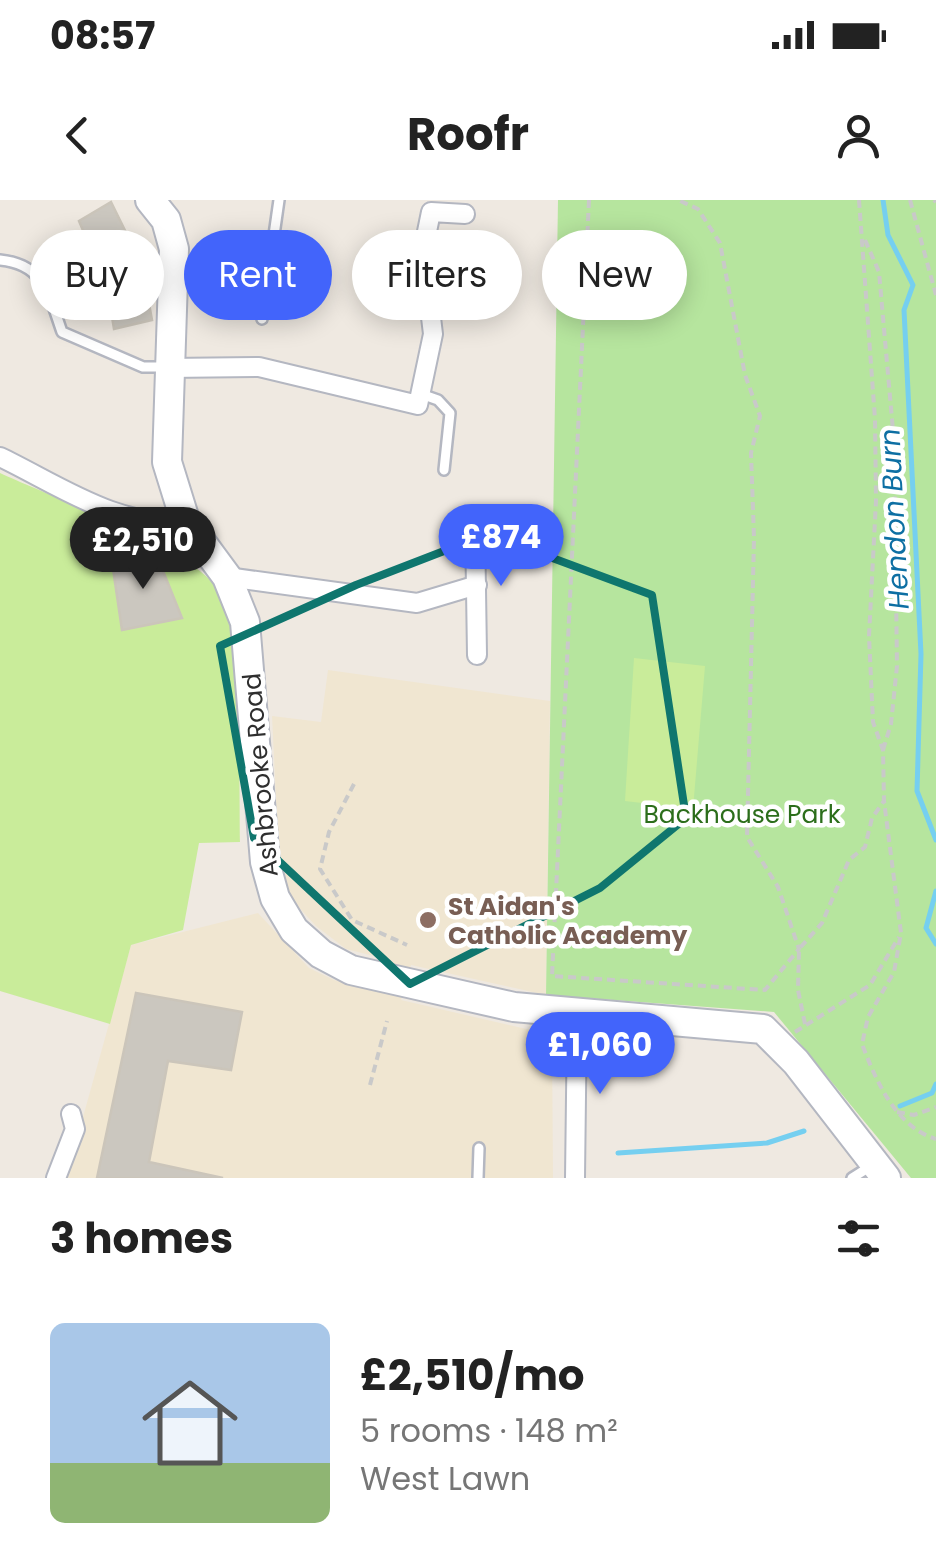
<!DOCTYPE html>
<meta charset="utf-8">
<style>
:root{--surface:#fff;--page:#f6f6f6;--text:#222;--muted:#767676;--accent:#4264fb}
body{margin:0;font-family:Poppins,sans-serif;background:var(--page);color:var(--text);height:100vh;display:flex;flex-direction:column;font-size:38px;white-space:nowrap}
*{box-sizing:border-box;margin:0}
p{font-size:32px;color:var(--muted)}
.icon{flex:none;width:55px;height:55px;fill:none;stroke:currentColor;stroke-width:2;stroke-linecap:round;stroke-linejoin:round}
.map{position:relative;height:978px;overflow:hidden}
.drawer{display:flex;flex-direction:column;background:var(--surface);flex:1}
.drawer>*{flex:none}
.hud{position:absolute;left:30px;top:30px;width:878px;height:90px;display:flex;gap:20px}
.price{position:absolute;translate:-50% -85px;padding:0 22px;border-radius:35px;background:var(--accent);color:#fff;font-size:32px;line-height:65px;filter:drop-shadow(0 2px 5px #0008)}
.price::after{content:'';position:absolute;left:50%;top:60px;width:30px;height:22px;margin-left:-15px;background:inherit;clip-path:polygon(0 0,100% 0,50% 100%)}
.price.current{background:#222;color:#fff}
ul{padding:0;list-style:none}
li{display:flex;align-items:center;gap:30px;height:250px;padding:0 50px}
li span{display:grid;place-items:center;flex:none;width:280px;height:200px;border-radius:15px;color:#555}
li>.icon{margin-inline-start:auto}
span .icon{width:120px;height:120px;fill:#fffc;stroke-width:1}
li b{font-size:42px}
h2{display:flex;justify-content:space-between;align-items:center;height:120px;padding:0 50px;font-size:42px}
.chip{padding:0 35px;border-radius:45px;background:var(--surface);box-shadow:0 5px 25px #0003;font-size:35px;line-height:90px}
.chip.current{background:var(--accent);color:#fff}
.status{display:flex;justify-content:space-between;align-items:center;height:70px;padding:0 50px;background:var(--surface);direction:ltr}
.status svg{height:28px;fill:currentColor}
header{display:flex;justify-content:space-between;align-items:center;height:130px;padding:0 50px;background:var(--surface);font-size:45px;font-weight:700}
.map>svg:first-child{display:block}
.education{fill:#f0e6d1}
.green{fill:#b6e59e}
.pitch{fill:#c9ec9a}
.lines{fill:none;stroke-linecap:round;stroke-linejoin:round}
.stream{stroke:#75cff0;stroke-width:5}
.building{fill:#cbc7bf;stroke:#cbc5ba;stroke-width:2.5}
.lane-casing{stroke:#b4b7c1;stroke-width:14}
.street-casing{stroke:#b4b7c1;stroke-width:22}
.secondary-casing{stroke:#b4b7c1;stroke-width:32}
.path{stroke:#c9c9c9;stroke-width:4;stroke-dasharray:8 5;stroke-linecap:butt}
.lane{stroke:#fff;stroke-width:9}
.street{stroke:#fff;stroke-width:18}
.secondary{stroke:#fff;stroke-width:28}
.marked{fill:none;stroke:#0f766e;stroke-width:8;stroke-linejoin:round}
.education-dot{fill:#8d6e63;stroke:#fff;stroke-width:4}
.labels{text-anchor:middle;stroke-width:9;stroke-linejoin:round;paint-order:stroke}
.street-label{font-size:25px;fill:#2e2e2e;stroke:#fff}
.park-label{font-size:25px;fill:#2c6e1b;stroke:#fff}
.education-label{font-size:25px;font-weight:bold;fill:#785e54;stroke:#fff;text-anchor:start}
.water-label{font-size:28px;font-style:italic;fill:#0d6fa3;stroke:#fff}
</style>
<div class="status"><b>08:57</b><svg viewBox="0 0 49 12"><path d="M0 12V9h3v3zM5 12V6h3v6zM10 12V3h3v9zM15 12V0h3v12zM26 1h20v11H26zM47 4h2v5h-2z"/></svg></div>
<header><svg class="icon" aria-label="back" viewBox="0 0 24 24"><path d="M15 5l-7 7 7 7"/></svg>Roofr<svg class="icon" aria-label="person" viewBox="0 0 24 24"><circle cx="12" cy="8" r="4"/><path d="M4 21q1-7 8-7t8 7"/></svg></header>
<div class="map">
<svg width="936" height="978" viewBox="0 0 936 978">
<rect width="100%" height="100%" fill="#efe9e1"/>
<path class="education" d="M328 470 550 501 546 795 411 765 401 800 552 835 553 978H66L131 745 258 713 309 768 334 780 382 792 390 760 346 749 316 726 291 699 279 659 272 516 321 522Z"/>
<path class="green" d="M558 0H936V978H911L774 812 546 795Z"/>
<g class="pitch">
<path d="M0 273C49 296 195 349 220 392 242 429 239 592 240 642L199 643 183 730 131 745 110 824 0 791Z"/>
<path d="M634 458 705 466 693 609 625 601Z"/>
</g>
<g class="lines">
<g class="stream">
<path d="M883 0 888 35 913 85 904 110 921 454 917 591 936 640"/>
<path d="M936 691 926 728 936 744"/>
<path d="M900 906 932 893 936 884"/>
<path d="M618 953 767 943 804 931"/>
</g>
</g>
<g class="building">
<path d="M111 2 142 65 152 120 114 129 107 87 79 21Z"/>
<path d="M155 351 182 418 122 430 112 362Z"/>
<path d="M136 793 242 812 231 870 168 861 149 962 223 978H97Z"/>
</g>
<g class="lines">
<defs>
<g id="lane">
<path d="M0 60C44 64 49 95 62 132L143 167H164"/>
<path d="M262 119 279 0"/>
<path d="M421 194 438 200 450 213 444 270"/>
<path d="M478 978 479 948"/>
<path d="M852 978 871 966"/>
</g>
<g id="street">
<path d="M167 168 259 167 418 205 433 134 423 51 431 12 465 14"/>
<path d="M0 257C55 283 122 331 185 320"/>
<path d="M475 324 477 455"/>
<path d="M227 377 417 403 477 385"/>
<path d="M56 978 75 929 71 914"/>
<path d="M575 978 577 815"/>
</g>
<path id="secondary" d="M150 0 166 20 174 49 167 262 185 320 227 377 245 422 265 662 275 698 294 730 321 754 351 770 514 807 763 829 796 862 886 978"/>
</defs>
<use href="#lane" class="lane-casing"/>
<use href="#street" class="street-casing"/>
<use href="#secondary" class="secondary-casing"/>
<g class="path">
<path d="M589 0 552 776 765 790 799 749 778 687 747 637 754 338 751 253 760 216 745 175 720 43 698 9 678 0"/>
<path d="M859 0 875 219 876 301 869 436 873 522 883 550 884 601 901 733 894 772 868 817 862 844C876 881 896 927 936 939"/>
<path d="M910 0 936 95"/>
<path d="M934 0 936 2"/>
<path d="M865 40 879 72 894 242 897 466 891 524 883 550"/>
<path d="M354 584 329 632 320 669 352 720 407 745"/>
<path d="M805 824 798 790 799 749 822 723 849 660 865 647 872 618 884 601"/>
<path d="M795 832 870 785 899 737"/>
<path d="M370 885 387 821"/>
<path d="M897 912 914 915 936 907"/>
</g>
<use href="#lane" class="lane"/>
<use href="#street" class="street"/>
<use href="#secondary" class="secondary"/>
</g>
<path class="marked" d="M488 334 652 395 686 618 600 688 410 784 254 638 220 446 356 385Z"/>
<circle class="education-dot" cx="428" cy="720" r="10"/>
<g class="labels">
<g class="street-label">
<text transform="translate(260 575) rotate(-95)" y="9">Ashbrooke Road</text>
</g>
<g class="park-label">
<text x="742" y="623">Backhouse Park</text>
</g>
<g class="education-label">
<text x="448" y="715">St Aidan's<tspan x="448" dy="29">Catholic Academy</tspan></text>
</g>
<g class="water-label">
<text transform="translate(894 319) rotate(-93)" y="10">Hendon Burn</text>
</g>
</g>
</svg>
<b class="price" style="left:501px;top:389px">£874</b>
<b class="price current" style="left:143px;top:392px">£2,510</b>
<b class="price" style="left:600px;top:897px">£1,060</b>
<div class="hud">
<a class="chip">Buy</a>
<a class="chip current">Rent</a>
<a class="chip">Filters</a>
<a class="chip">New</a>
</div>
</div>
<section class="drawer">
<h2>3 homes<svg class="icon" aria-label="filters" viewBox="0 0 24 24"><path d="M4 7h16M4 17h16"/><circle cx="9" cy="7" r="2"/><circle cx="15" cy="17" r="2"/></svg></h2>
<ul>
<li><span style="background:linear-gradient(#a9c7e8 70%,#8fb573 0)"><svg class="icon" aria-label="home" viewBox="0 0 24 24"><path d="M3 11l9-7 9 7M6 9v11h12V9"/></svg></span><div><b>£2,510/mo</b><p>5 rooms · 148 m²</p><p>West Lawn</p></div></li>
</ul>
</section>
